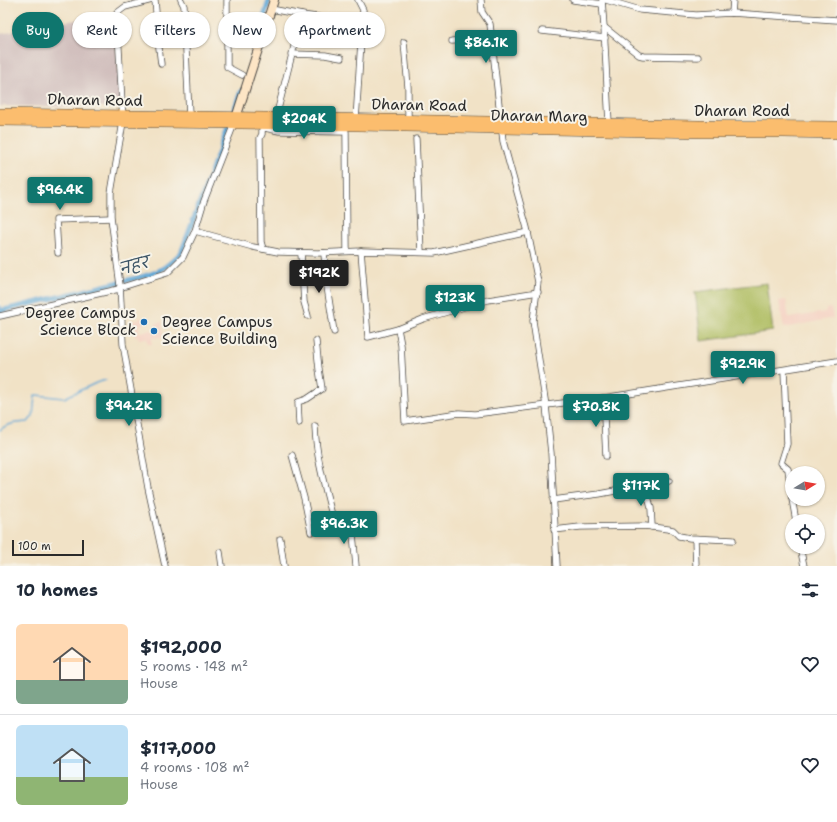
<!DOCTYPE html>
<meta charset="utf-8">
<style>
:root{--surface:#fff;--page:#f6f6f7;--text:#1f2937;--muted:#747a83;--line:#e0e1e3;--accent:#0f766e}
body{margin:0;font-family:"Shantell Sans","Playpen Sans Deva",sans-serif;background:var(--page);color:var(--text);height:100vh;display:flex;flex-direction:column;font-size:15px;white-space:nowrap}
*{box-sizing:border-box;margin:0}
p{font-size:13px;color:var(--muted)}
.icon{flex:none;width:22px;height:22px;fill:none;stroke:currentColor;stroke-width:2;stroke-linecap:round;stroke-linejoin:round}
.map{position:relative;height:566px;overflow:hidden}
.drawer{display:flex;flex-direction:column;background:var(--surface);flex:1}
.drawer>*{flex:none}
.guide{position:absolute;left:12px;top:12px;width:400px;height:36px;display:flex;gap:8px}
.needle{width:26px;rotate:79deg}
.buttons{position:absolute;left:785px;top:466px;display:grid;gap:8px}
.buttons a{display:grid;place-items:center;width:40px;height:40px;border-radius:50%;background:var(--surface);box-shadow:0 1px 3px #0004;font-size:20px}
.scale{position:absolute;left:12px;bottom:10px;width:72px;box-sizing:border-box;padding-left:4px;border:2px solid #2b2b2b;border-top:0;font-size:11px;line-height:14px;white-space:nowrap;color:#2b2b2b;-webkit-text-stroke:3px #f7f3e8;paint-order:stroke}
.price{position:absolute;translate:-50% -34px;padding:0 9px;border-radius:4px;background:var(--accent);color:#fff;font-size:13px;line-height:26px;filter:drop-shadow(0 1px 2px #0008)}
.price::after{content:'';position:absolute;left:50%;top:24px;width:12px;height:9px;margin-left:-6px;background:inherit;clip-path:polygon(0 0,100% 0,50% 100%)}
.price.on{background:#222;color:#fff}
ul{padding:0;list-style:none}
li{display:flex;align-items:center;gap:12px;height:100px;padding:0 16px}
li+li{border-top:1px solid var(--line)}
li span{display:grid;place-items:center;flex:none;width:112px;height:80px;border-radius:6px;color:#555}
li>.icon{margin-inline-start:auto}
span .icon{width:48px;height:48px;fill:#fffc;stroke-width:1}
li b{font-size:17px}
h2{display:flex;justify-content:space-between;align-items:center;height:48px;padding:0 16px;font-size:17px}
.chip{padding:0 14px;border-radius:18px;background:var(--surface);box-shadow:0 1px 3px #0004;font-size:14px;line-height:36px}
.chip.on{background:var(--accent);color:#fff}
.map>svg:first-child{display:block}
.built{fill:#f5d2c2}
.industrial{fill:#d1bfbd}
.green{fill:#adbc5e;stroke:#6c7444}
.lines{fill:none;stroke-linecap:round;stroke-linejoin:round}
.stream{stroke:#60a7d6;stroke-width:1.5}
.canal{stroke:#60a7d6;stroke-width:5}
.street-casing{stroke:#494642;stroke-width:7}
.secondary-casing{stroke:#494642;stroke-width:10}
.primary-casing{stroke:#494642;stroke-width:10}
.street{stroke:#fff;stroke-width:5.5}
.secondary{stroke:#fde5c5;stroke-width:8}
.primary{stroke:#fbbd6e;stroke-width:9}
.poi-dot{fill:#1f6fb2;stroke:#f7f3e8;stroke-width:1.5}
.labels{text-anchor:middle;stroke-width:4;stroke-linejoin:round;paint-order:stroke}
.street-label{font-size:15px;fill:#2b2b2b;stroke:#f7f3e8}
.poi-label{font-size:15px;fill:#2b2b2b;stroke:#f7f3e8;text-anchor:end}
.water-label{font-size:16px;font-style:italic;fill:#3e5667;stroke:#f7f3e8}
</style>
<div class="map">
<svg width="837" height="566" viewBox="0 0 837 566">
<rect width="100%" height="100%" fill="#f7f3e8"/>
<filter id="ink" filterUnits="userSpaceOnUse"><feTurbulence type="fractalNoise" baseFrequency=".025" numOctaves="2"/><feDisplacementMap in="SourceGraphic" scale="8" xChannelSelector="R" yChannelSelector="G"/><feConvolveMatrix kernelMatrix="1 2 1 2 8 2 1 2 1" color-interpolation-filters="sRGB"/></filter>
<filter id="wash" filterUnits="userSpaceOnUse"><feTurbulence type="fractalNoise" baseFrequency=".012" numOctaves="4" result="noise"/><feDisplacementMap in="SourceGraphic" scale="16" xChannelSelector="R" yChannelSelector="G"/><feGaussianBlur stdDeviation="0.9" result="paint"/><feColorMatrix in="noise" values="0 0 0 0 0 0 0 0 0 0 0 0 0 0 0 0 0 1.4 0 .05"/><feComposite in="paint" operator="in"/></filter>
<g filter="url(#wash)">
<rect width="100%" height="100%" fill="#f1e2c6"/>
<g class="built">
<path d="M786 300 789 318 826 312V309L831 308 833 318 784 328 779 301Z"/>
<path d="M139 318H143L144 324 139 325V332L145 331 148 330 157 331 156 323 162 322 163 337 152 338V344H148L147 338 139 339 138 336H135L134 327H131L130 321 139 320Z"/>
</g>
<path class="industrial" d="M113 13 122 107 0 106V34Z"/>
<path class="green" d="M767 283 773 331 701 341 695 292Z"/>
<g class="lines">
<g class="stream">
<path d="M0 306 3 311"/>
<path d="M0 430C7 423 18 423 28 422L33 416 35 396 36 395 64 398 96 383 106 380"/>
</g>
<g class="canal">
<path d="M257 41 269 0"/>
<path d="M232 116 241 91"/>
<path d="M0 311 141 277C162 272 166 267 181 253L229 124"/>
</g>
</g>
</g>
<g filter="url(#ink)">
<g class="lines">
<defs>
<g id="street">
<path d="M152 0 125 7 117 13 123 122 111 193V218L120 285 123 344 148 488 165 566"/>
<path d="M155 0 159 48 161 64"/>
<path d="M181 0 184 6 189 115"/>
<path d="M227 0V67L242 75"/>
<path d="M481 0 482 12 490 24 503 141 527 228 538 282 533 321 546 406 551 453 557 566"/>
<path d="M573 0 602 4"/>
<path d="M602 0 604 27 609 123"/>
<path d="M606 0 640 10 696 15 732 13 837 20"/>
<path d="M271 9 302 15 347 21 362 30"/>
<path d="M732 13 733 0"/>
<path d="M604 27 639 55 643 56 698 57"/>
<path d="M542 31 605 38"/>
<path d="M452 41 492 39"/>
<path d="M404 42 408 87V119"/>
<path d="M291 54 325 55 341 58"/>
<path d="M276 117 302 15"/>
<path d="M356 120 363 10 358 0"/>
<path d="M416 139 421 252"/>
<path d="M195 231 253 247 278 252 318 253 361 251 434 253 528 232"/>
<path d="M263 249 261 242 260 138 262 134V130L265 128 279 131 346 132 347 251"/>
<path d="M361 251 368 337 398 329"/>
<path d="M58 253 56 220 111 218"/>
<path d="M301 253 304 302 308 316"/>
<path d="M324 253 326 280 334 332"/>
<path d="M119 288 167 273 183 257 195 231 204 201 234 124"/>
<path d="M538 292 488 300 423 319 398 329 401 345 405 421 459 413 475 414 603 398 837 361"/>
<path d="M0 316 119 289"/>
<path d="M784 370 787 444 781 463 788 469 792 498"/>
<path d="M603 398 606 456"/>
<path d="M299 423 298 402 307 399 322 389 319 369 316 341"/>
<path d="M315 426C316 460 327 494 335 527"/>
<path d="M292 455 304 498 311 532"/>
<path d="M645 485 651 508 652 527"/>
<path d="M792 499 796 521"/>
<path d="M553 500 599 494 669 481"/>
<path d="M352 523 356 566"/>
<path d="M554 530 580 527 645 526 668 529 673 530 679 536 690 538 733 540"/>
<path d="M280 539 284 566"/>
<path d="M695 539 696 566"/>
<path d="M800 547 804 566"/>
<path d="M220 552 222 566"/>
</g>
<path id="secondary" d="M235 121 274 0"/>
<g id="primary">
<path d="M0 113C233 116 465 120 698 125 744 126 791 125 837 126"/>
<path d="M0 121 310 125 702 133H783L837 134"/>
</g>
</defs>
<use href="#street" class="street-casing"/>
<use href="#secondary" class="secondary-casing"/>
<use href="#primary" class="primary-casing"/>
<use href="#street" class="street"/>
<use href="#secondary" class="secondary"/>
<use href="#primary" class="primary"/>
</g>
</g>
<g class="poi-dot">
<circle cx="144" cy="322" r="4"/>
<circle cx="154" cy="331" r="4"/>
</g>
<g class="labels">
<g class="street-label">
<text transform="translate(95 100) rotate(1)" y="5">Dharan Road</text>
<text transform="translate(419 105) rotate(1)" y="5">Dharan Road</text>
<text x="742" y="116">Dharan Road</text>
<text transform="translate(539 116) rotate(1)" y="5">Dharan Marg</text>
</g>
<g class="poi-label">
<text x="136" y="318">Degree Campus<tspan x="136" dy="17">Science Block</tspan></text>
<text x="162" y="327" text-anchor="start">Degree Campus<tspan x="162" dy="17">Science Building</tspan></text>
</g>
<g class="water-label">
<text transform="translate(134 265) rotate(-15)" y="6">नहर</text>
</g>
</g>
</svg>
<div class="buttons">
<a><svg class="needle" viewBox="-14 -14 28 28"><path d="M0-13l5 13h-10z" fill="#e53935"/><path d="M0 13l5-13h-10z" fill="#747a83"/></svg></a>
<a><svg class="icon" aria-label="locate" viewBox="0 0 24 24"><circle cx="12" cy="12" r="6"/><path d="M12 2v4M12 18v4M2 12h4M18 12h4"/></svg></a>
</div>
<div class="scale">100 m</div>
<b class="price" style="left:486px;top:64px">$86.1K</b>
<b class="price" style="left:304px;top:140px">$204K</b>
<b class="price" style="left:60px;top:211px">$96.4K</b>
<b class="price on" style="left:319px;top:294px">$192K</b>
<b class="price" style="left:455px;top:319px">$123K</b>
<b class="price" style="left:743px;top:385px">$92.9K</b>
<b class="price" style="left:129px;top:427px">$94.2K</b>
<b class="price" style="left:596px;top:428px">$70.8K</b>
<b class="price" style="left:641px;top:507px">$117K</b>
<b class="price" style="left:344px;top:545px">$96.3K</b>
<div class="guide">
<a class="chip on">Buy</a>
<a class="chip">Rent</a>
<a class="chip">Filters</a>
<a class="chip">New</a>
<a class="chip">Apartment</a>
</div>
</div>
<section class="drawer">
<h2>10 homes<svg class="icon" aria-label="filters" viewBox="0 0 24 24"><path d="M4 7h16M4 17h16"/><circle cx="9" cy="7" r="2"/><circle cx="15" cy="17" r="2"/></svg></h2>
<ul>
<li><span style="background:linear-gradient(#ffd9b3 70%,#7fa58c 0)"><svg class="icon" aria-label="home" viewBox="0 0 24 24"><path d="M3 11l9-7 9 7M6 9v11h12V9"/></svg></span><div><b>$192,000</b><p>5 rooms · 148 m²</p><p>House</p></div><svg class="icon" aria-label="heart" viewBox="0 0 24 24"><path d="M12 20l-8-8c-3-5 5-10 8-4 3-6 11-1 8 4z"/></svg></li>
<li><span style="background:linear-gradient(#bfe0f5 65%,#8fb573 0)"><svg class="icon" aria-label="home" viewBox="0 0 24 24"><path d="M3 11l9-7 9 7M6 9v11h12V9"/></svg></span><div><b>$117,000</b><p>4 rooms · 108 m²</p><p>House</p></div><svg class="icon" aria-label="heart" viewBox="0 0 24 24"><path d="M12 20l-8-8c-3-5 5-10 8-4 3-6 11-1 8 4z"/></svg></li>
</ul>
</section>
